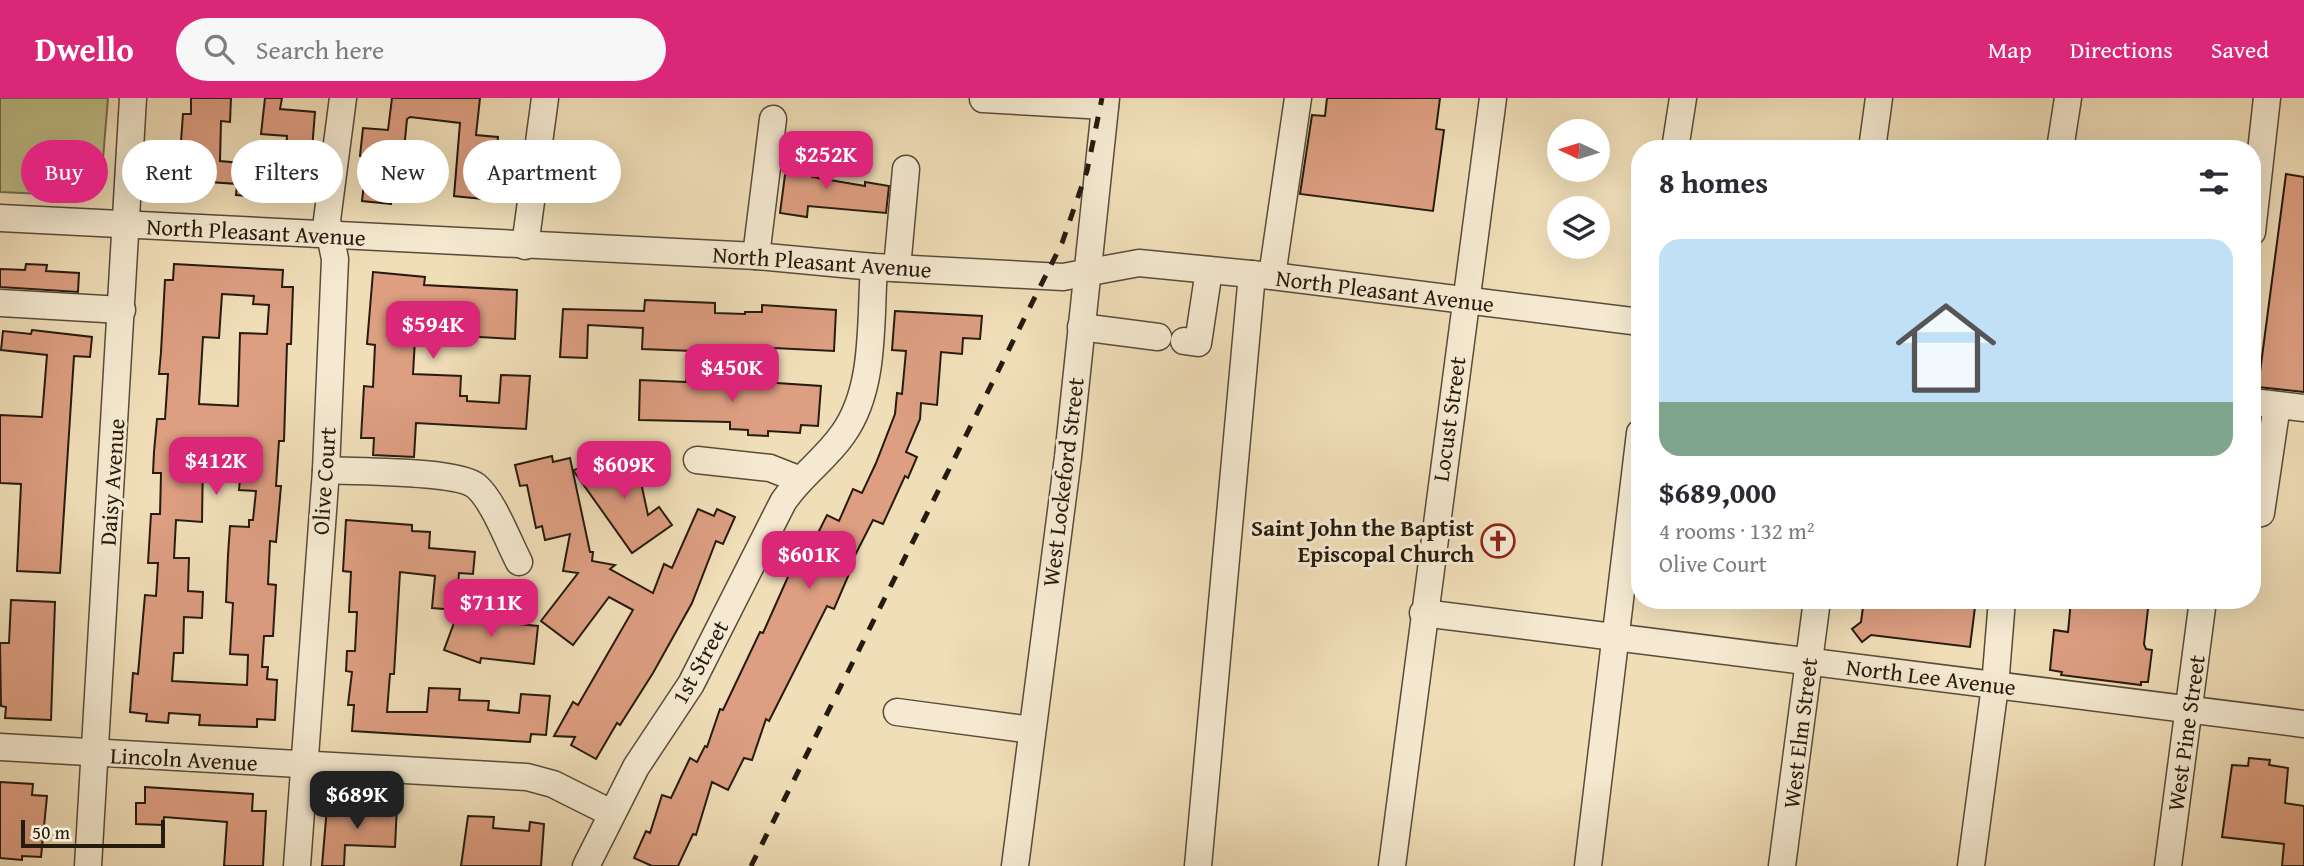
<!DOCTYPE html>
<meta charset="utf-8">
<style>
:root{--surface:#fff;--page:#f7f7f7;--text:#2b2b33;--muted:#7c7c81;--accent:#db2777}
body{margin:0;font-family:"Gentium Book Plus",serif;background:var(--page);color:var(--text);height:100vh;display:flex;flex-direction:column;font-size:26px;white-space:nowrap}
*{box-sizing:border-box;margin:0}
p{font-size:23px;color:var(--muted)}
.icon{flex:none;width:38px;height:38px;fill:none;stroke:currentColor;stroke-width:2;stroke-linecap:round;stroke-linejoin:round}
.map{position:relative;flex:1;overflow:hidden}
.panel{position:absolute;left:1631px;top:42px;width:630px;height:469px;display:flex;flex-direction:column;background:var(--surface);border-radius:28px;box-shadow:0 7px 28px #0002}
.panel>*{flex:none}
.hud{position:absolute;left:21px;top:42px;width:665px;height:63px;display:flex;gap:14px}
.needle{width:46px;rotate:274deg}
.controls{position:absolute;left:1547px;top:21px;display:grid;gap:14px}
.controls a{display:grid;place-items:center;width:63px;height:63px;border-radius:50%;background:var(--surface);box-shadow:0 7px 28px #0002;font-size:35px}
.scale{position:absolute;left:21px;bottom:18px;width:144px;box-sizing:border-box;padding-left:7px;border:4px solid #261b0f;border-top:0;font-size:19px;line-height:24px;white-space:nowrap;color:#261b0f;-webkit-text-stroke:5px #f5ead1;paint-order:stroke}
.price{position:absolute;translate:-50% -60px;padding:0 16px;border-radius:14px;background:var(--accent);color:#fff;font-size:23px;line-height:46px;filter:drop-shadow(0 2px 4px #0008)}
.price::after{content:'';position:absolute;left:50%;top:42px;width:21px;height:16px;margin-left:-10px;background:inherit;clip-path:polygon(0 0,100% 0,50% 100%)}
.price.selected{background:#222;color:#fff}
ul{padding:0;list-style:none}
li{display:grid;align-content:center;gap:14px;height:371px;padding:0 28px}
li span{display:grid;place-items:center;height:217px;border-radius:21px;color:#555}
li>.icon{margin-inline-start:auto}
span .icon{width:126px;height:126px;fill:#fffc;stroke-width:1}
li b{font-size:30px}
h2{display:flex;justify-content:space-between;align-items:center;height:84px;padding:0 28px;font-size:30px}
.tag{padding:0 24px;border-radius:32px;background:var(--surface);box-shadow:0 7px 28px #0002;font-size:24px;line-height:63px}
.tag.selected{background:var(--accent);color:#fff}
header{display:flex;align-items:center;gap:42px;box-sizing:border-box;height:98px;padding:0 35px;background:var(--accent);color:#fff}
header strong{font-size:33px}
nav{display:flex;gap:38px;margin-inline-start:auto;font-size:24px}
.search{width:490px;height:63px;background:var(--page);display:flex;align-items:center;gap:18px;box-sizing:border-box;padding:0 24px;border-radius:38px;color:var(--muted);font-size:26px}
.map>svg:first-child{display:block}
.green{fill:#c0c08a;stroke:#736e4c;stroke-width:2}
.building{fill:#dd9e81;stroke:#261b0f;stroke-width:2;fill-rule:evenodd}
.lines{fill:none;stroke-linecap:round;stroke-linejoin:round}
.minor-casing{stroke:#584c39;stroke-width:29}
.minor{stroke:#f5ead1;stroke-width:26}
.rail{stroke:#261b0f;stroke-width:5;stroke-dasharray:12 12;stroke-linecap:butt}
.labels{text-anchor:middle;stroke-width:6;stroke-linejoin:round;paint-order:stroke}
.street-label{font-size:23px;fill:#261b0f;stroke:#f5ead1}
.poi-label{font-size:23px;font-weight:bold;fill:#261b0f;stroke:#f5ead1;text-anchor:end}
</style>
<header>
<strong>Dwello</strong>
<div class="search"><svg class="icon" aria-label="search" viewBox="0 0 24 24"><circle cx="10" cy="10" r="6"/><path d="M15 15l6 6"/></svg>Search here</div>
<nav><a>Map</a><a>Directions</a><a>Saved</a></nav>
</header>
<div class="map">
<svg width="2304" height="768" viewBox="0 0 2304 768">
<rect width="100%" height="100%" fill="#f0deb8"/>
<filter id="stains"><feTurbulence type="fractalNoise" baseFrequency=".00286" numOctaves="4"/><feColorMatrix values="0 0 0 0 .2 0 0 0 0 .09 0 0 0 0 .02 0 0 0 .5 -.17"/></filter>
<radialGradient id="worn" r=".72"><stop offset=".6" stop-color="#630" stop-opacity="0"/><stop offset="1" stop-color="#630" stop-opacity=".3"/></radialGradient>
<path class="green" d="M0 0H108L101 85 87 98 0 94Z"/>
<g class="building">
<path d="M191 0H231L230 24 221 23 220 63 285 69 287 38 261 36 265 0H282L280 11 315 14 308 102 236 97 237 86 181 82V74L169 73 171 56 180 57 183 16H191Z"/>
<path d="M392 0H480L476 37 498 39 492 102 454 98 460 25 410 19 407 21 402 73 421 75 418 97 392 95 391 106 362 103 367 59 360 58 363 30 388 32Z"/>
<path d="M1327 0H1440L1436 31 1444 32 1433 113 1300 96 1312 17 1325 18Z"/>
<path d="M788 54 814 58 812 79 865 88V84L889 88 886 115 808 108 807 119 780 115Z"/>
<path d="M2286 76 2304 79V294L2258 289Z"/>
<path d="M26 166 47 167 46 173 79 175 78 194 0 189V171L25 172Z"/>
<path d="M174 166 283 172 282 189H293L291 246H287L284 343H279L276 388H281L276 444 270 443 268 486 276 487 273 538H264L262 569H268L267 581 277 582 275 622 257 621V629L199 627 200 617 169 615 168 625 146 623 147 616 130 614 133 575 138 576 145 497 156 498 158 465H148L151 416H160L161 375H153L154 354 157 321H165L168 276H159L161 254 165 182H173ZM222 196 254 198 253 206 269 207 267 236 240 235 238 308 199 306 203 239 219 240ZM203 357 242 359 239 392 256 393 253 422H249V429L230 428 228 457 226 504 233 505 230 556 248 557 247 587 172 583 174 555H183L184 519 202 520 203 494 188 493 189 460H174L176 422 202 424Z"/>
<path d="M373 174 425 179 424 187 517 192 515 241 462 238 461 245 415 241 413 276 461 278 460 298H467V303L499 305 501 277 530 278 526 331 416 325 414 359 373 357 374 340H361L364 288 373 289 375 247 367 246Z"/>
<path d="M645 202 715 205V215L745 216V214H762V207L836 212 834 253 774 250 773 256 642 251 643 230 588 227 587 260 560 259 563 211 644 213Z"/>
<path d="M895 213 982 218 980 241 963 240 962 256 941 254 937 307 921 305 920 321 906 354 917 359 908 380 905 378 883 426 873 422 846 475 849 476 834 511 827 508 769 623 766 621 752 662 744 660 728 692 712 684 696 737 693 736 678 768H652L634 760 646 733 650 735 662 697 671 700 690 660 697 664 705 648 707 649 720 611 723 612 760 534 763 535 799 454 807 457 827 417 839 423 853 391 862 395 876 365 895 316 897 295 902 296 906 253 892 252Z"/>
<path d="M32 232 92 239 90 259 74 258 60 475 17 473 21 386 0 385V317L42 319 47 257 1 252 3 233 31 236Z"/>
<path d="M686 279 821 288 818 328 801 327 800 335 768 333V338L748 337V332L730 331V324L639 322 640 282 686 284Z"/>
<path d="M635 357 648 417 659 409 672 427 632 455 573 372Z"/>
<path d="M552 358 553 364 570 360 590 454H593L592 463 615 467 610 471 653 495 664 466 672 470 698 411 714 418 717 411 735 419 723 446 716 443 692 505 653 575 620 627 617 625 596 661 571 647 575 639 554 638 573 604 578 607 633 512 609 499 573 547 541 523 578 475 563 473 570 436 545 442 542 428 536 430 527 387 520 388 515 367Z"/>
<path d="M346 422 412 427V433L430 434 429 450 475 454 473 476 459 475 456 512 432 510 435 478 400 474 394 576H390L387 614H427L429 590 460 591 459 602 489 603 488 612 519 615 521 596 550 598 546 637 531 636 530 644 352 633 354 607H348L352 574 346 573 347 553H355L357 514H349L351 474 343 473Z"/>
<path d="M11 502 55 504 51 622 5 620 6 609 1 608 0 545H9Z"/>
<path d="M1864 502H1922L1975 509 1970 549 1871 537 1862 544 1852 531 1861 524Z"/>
<path d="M2071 502H2149L2144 546 2146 551 2152 552 2148 584H2141V587L2061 577 2062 574 2050 572 2054 532 2068 534Z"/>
<path d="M461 506 480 513 477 522 538 528 534 566 481 560 480 565 444 552Z"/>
<path d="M2249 660 2270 662 2269 667 2288 670 2285 705 2304 708V768H2282L2284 746 2222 739 2232 667 2248 668Z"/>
<path d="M0 684 33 686 32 697 47 698 41 759 22 758V762L0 760Z"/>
<path d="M145 689 253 696 252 713H266L263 768H224L227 724 164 719 163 727 136 726V705H145Z"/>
<path d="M368 707 397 708 395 749 345 747 344 768H322L327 709 368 711Z"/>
<path d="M468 718 494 719 493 730 529 733 530 724 544 726 541 768H461Z"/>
</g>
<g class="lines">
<defs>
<g id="minor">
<path d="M983 1 1105 8"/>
<path d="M1675 51 1683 0"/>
<path d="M1872 51 1879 0"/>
<path d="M2060 51 2068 0"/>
<path d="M0 120 756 158 874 169 1063 179 1139 165 1272 178 1640 224"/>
<path d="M2252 134 2267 0"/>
<path d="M525 148 545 0"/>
<path d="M756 158 773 21"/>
<path d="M897 170 906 71"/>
<path d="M1272 178 1298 0"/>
<path d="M0 205 122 212"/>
<path d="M1081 229 1158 239"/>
<path d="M1184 243 1198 245 1209 172"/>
<path d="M2252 304 2304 310"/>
<path d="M697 362 770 370 798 381"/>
<path d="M326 372C355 374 456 372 476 388 493 402 508 443 519 464"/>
<path d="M2252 417 2261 415 2277 307"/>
<path d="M1423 515 2304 626"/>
<path d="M897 614 1032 632"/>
<path d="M0 649 527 679 553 686 611 715"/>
<path d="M88 768 133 0"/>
<path d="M297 768 326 372 335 161 327 122 343 0"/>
<path d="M586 768 636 669 691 586 783 404C801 377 825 362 843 336 876 290 870 223 874 169"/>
<path d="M1015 768 1068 359 1106 0"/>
<path d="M1198 768 1252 176"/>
<path d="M1392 768 1493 0"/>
<path d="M1588 768 1640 335"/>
<path d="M1782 768 1817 502"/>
<path d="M1971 768 1995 588 2002 502"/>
<path d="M2168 768 2203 502"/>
</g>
</defs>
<use href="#minor" class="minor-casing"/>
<use href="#minor" class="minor"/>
<path class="rail" d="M751 768 1062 145 1087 73 1102 0"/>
</g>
<defs>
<symbol id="church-ring" viewBox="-11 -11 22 22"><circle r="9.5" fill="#f5ead1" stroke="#8f2418" stroke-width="1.5"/><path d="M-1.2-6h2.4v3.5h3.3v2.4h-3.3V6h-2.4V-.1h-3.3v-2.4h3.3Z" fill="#8f2418"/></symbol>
</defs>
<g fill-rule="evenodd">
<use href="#church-ring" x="1479" y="424" width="38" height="38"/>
</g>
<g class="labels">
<g class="street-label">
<text transform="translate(256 134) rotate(3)" y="8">North Pleasant Avenue</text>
<text transform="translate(822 164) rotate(4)" y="8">North Pleasant Avenue</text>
<text transform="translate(1385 193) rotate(7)" y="8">North Pleasant Avenue</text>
<text transform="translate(1449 321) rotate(-82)" y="8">Locust Street</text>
<text transform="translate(324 383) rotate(-86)" y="8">Olive Court</text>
<text transform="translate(112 384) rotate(-86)" y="8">Daisy Avenue</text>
<text transform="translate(1063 384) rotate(-83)" y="8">West Lockeford Street</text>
<text transform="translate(700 564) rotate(-61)" y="8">1st Street</text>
<text transform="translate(1931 579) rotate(7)" y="8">North Lee Avenue</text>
<text transform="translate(1800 635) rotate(-83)" y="8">West Elm Street</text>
<text transform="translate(2186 635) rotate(-82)" y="8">West Pine Street</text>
<text transform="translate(184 661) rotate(3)" y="8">Lincoln Avenue</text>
</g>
<g class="poi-label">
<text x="1474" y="438">Saint John the Baptist<tspan x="1474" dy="26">Episcopal Church</tspan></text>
</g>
</g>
<rect width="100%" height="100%" filter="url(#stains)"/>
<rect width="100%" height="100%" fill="url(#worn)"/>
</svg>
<div class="controls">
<a><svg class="needle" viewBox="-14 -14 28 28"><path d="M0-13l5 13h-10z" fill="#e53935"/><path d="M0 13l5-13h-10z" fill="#7c7c81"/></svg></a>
<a><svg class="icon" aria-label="layers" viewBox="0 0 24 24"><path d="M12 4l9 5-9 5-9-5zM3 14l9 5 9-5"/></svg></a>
</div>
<div class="scale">50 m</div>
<b class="price" style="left:826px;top:93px">$252K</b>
<b class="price" style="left:433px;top:263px">$594K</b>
<b class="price" style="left:732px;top:306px">$450K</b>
<b class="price" style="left:216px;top:399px">$412K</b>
<b class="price" style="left:624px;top:403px">$609K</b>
<b class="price" style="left:809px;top:493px">$601K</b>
<b class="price" style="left:491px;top:541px">$711K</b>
<b class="price selected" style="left:357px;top:733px">$689K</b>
<div class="hud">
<a class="tag selected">Buy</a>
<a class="tag">Rent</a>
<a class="tag">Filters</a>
<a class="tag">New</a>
<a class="tag">Apartment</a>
</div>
<section class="panel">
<h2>8 homes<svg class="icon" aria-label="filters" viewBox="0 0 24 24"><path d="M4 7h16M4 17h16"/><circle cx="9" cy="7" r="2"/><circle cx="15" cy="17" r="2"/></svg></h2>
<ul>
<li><span style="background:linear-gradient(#bfe0f5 75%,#7fa58c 0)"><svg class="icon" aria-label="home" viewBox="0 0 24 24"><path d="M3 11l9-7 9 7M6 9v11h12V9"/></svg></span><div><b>$689,000</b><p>4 rooms · 132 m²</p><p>Olive Court</p></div></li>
</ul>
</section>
</div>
